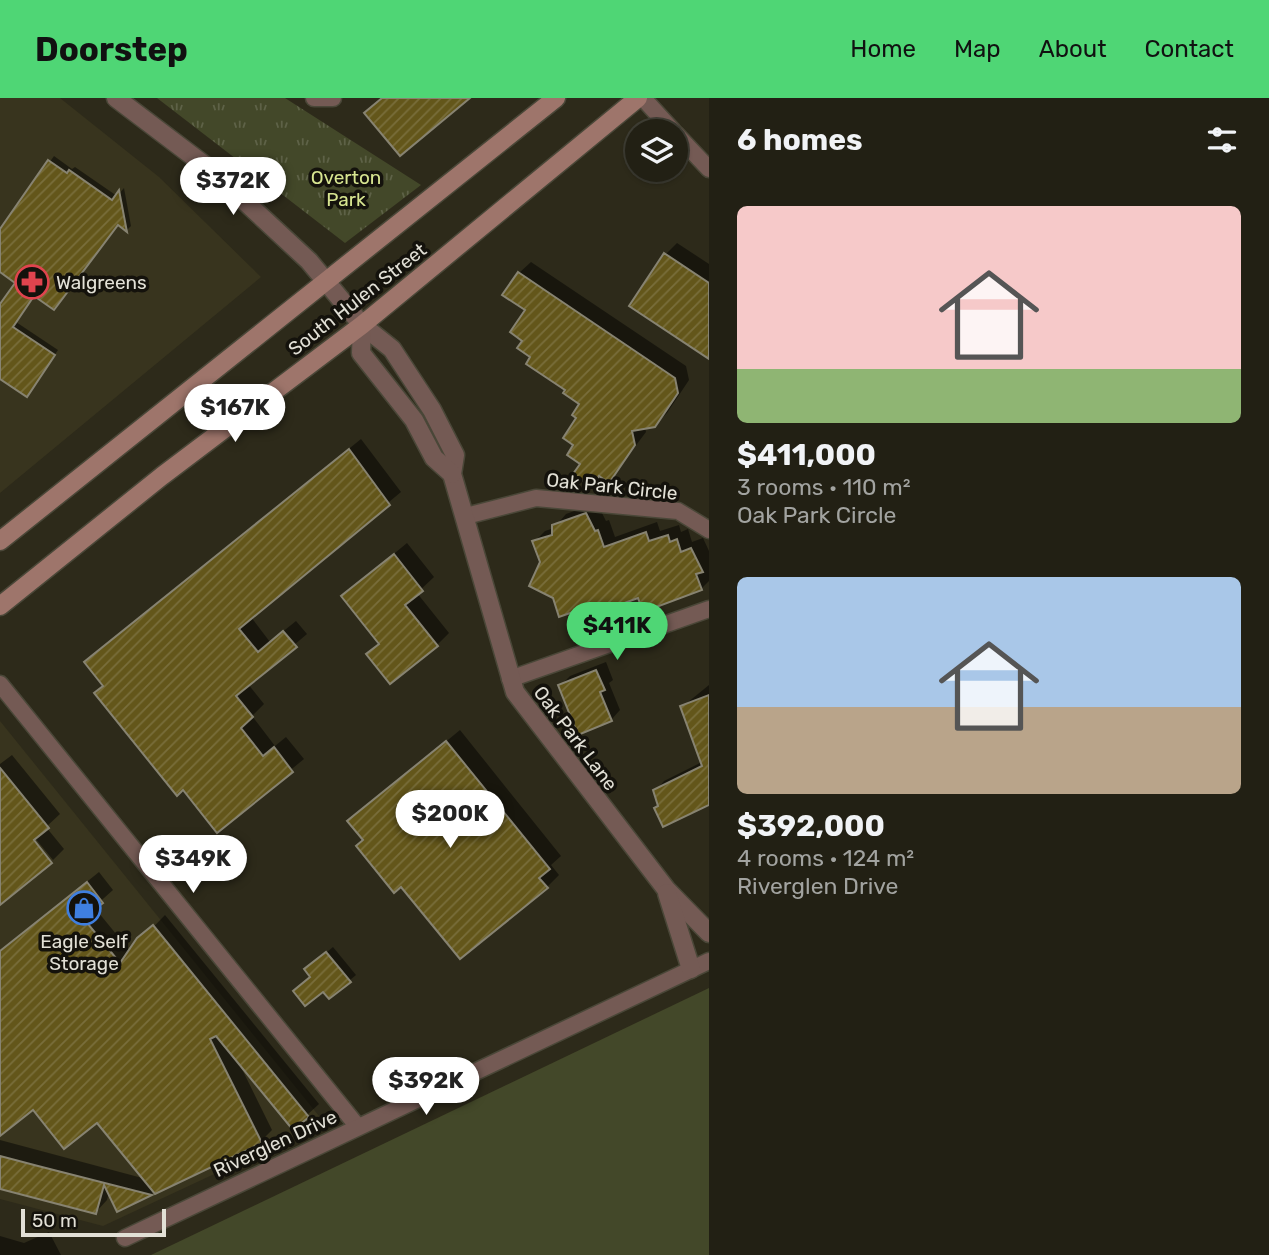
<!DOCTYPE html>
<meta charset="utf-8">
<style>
:root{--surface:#222014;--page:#2e2d22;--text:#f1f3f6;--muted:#a2a3a0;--line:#3f3e34;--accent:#4fd675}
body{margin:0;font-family:Rubik,sans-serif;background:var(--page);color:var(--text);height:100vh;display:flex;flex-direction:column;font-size:26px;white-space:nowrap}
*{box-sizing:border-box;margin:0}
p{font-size:23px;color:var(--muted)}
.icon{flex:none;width:38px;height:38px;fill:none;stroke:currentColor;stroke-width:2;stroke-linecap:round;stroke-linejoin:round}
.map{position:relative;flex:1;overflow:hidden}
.side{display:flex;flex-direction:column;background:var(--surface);width:560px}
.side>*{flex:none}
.controls{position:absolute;left:625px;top:21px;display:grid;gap:14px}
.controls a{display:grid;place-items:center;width:63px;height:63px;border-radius:50%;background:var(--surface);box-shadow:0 2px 5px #0004,0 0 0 2px var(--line);font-size:35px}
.scale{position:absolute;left:21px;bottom:18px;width:145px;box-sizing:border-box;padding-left:7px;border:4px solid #e2e0d6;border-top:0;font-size:19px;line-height:24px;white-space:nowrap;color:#e2e0d6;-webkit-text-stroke:5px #14120c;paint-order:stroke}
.price{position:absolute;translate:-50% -60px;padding:0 16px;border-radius:24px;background:#fff;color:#222;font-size:23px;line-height:46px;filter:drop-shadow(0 2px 4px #0008)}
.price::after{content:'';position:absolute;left:50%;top:42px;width:21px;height:16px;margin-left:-10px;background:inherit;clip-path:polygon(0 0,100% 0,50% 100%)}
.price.on{background:var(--accent);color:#111}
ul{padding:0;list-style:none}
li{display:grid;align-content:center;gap:14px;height:371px;padding:0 28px}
li span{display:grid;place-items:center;height:217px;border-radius:10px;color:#555}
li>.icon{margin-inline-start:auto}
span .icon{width:126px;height:126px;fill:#fffc;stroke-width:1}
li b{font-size:30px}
h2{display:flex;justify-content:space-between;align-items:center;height:84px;padding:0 28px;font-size:30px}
header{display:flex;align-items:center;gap:42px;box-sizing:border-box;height:98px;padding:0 35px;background:var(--accent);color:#111}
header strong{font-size:33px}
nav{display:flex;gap:38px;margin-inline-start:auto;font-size:24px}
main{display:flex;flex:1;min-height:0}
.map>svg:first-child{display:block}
.built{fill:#38341e}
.green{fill:#434829}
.park{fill:url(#park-tufts)}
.shadow{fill:#0007}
.building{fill:url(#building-hatch);stroke:#878371;stroke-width:2}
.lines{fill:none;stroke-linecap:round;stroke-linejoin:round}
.minor-casing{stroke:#4a4738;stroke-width:19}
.tertiary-casing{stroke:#4a4738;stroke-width:21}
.secondary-casing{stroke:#4a4738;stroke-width:21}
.minor{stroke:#745a54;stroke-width:16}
.tertiary{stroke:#745a54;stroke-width:18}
.secondary{stroke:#9e756b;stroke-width:18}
.labels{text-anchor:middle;stroke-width:7;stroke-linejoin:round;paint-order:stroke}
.park-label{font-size:19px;fill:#d7e590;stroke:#14120c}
.poi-label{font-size:19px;fill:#e2e0d6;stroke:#14120c;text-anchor:start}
.street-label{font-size:19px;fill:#e2e0d6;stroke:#14120c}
</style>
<header>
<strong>Doorstep</strong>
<nav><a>Home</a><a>Map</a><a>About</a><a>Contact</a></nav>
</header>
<main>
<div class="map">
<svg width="709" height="1157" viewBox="0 0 709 1157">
<defs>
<pattern id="park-tufts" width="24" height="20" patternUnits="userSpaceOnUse" patternTransform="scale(1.75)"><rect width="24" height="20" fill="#434829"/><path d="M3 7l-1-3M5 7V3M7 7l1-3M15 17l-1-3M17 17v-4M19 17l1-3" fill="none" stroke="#5e6247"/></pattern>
<pattern id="building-hatch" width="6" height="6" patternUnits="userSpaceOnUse" patternTransform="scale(1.75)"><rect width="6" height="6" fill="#63561a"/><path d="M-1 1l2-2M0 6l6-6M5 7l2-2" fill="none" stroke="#796e3b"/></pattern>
</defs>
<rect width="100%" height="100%" fill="#2d2a1a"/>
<g class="built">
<path d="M0 0H60L159 79 261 179 0 395Z"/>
<path d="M0 623 319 1018 317 1028 103 1128 0 1101Z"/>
</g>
<path class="green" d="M709 890V1157H151Z"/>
<path class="park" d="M157 0H285L421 87 345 145Z"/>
<g class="shadow">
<path d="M54 58 72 71 75 69 117 98 124 90 131 128 127 132 118 126 35 197 16 224 58 252 31 292 0 279V209L18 184 0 172V134Z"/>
<path d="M677 145 709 166V259L666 156Z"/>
<path d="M531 164 686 268 689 282 667 315 655 327 645 329 646 334 609 383 601 377 592 386 583 365 578 320 581 306 533 259 525 242 527 211 519 175Z"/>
<path d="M361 341 401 394 251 519 270 544 296 523 307 536 248 586 264 606 252 618 275 648 286 639 304 661 217 732 86 564Z"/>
<path d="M597 405 606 423 609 422 615 439 657 424 660 433 679 427 681 434 688 431 692 444 703 440 709 453V483L701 491 639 498 542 464 534 444 545 433 554 430 566 416Z"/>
<path d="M407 445 434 479 417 495 449 535 437 547 368 556 380 545 343 498Z"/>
<path d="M606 564 613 582 609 585 620 612 611 622 560 588 570 578Z"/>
<path d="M709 587V704L659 707 654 695 664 683 702 664 682 609Z"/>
<path d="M460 632 561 758 551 767 559 777 547 789 365 742 350 723Z"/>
<path d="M12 657 60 716 46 729 64 751 53 762 30 734 0 805V666Z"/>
<path d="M99 774 113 792 94 809 130 853 165 817 319 1006 293 1030 240 967 272 1032 261 1043 118 1112 109 1094 107 1102 96 1114 0 1090V1042L146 1081 98 1022 33 1010 0 1036V854Z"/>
<path d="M333 849 356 877 350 882 324 891 312 878 313 866Z"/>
<path d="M49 1134 61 1157H0V1138L24 1145Z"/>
</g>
<g class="building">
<path d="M382 0H470L400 58 364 15Z"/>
<path d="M48 62 67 75 69 72 112 102 119 92 127 134 118 127 54 212 34 198 13 229 55 257 27 299 0 281V206L15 185 0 174V131Z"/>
<path d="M664 155 709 185V261L629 208Z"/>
<path d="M518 174 675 280 678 295 655 329 632 333 635 347 609 385 599 378 592 389 573 376 580 366 567 357 573 347 563 340 576 320 572 317 579 306 563 295 565 292 526 266 530 259 517 250 522 243 510 234 525 212 502 197Z"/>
<path d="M349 351 390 407 239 531 258 554 283 533 297 549 236 598 253 619 241 630 263 658 274 649 293 674 217 735 183 692 177 698 94 595 103 588 84 564Z"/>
<path d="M586 415 595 433 598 432 604 449 646 434 649 443 668 437 670 444 677 441 681 454 691 450 703 474 696 476 702 492 643 514 638 500 586 519 579 512 559 519 553 500 529 488 540 464 532 443 552 437V427Z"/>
<path d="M394 456 423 493 405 507 438 548 390 586 366 556 379 546 341 498Z"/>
<path d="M596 572 605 592 600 594 612 623 578 637 558 587Z"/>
<path d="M709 597V707L663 729 654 710 658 708 653 692 702 668 680 608Z"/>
<path d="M446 643 550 771 539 780 548 790 460 861 401 789 394 795 356 748 363 742 347 723Z"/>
<path d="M0 670 49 730 34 742 52 765 0 807Z"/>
<path d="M87 784 103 805 83 820 120 865 137 840 153 827 309 1019 293 1032 216 938 210 941 262 1045 155 1096 97 1025 64 1051 33 1012 0 1038V853Z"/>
<path d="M326 854 351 884 329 901 323 894 305 908 293 893 310 879 304 871Z"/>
<path d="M0 1058 38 1068 152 1097 117 1114 104 1087 96 1116 0 1091Z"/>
</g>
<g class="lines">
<defs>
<g id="minor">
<path d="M314 0H333"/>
<path d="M643 0 673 33"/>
<path d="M676 36 709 71"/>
<path d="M466 418 536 400 678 413 709 432"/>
<path d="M510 581 709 511"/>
<path d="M0 586 358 1029"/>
<path d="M125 1140 709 863"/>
</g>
<g id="tertiary">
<path d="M116 0 211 72 309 163 362 227 392 251 432 312 455 357 452 376 515 594 666 791 709 835"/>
<path d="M362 227 361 255 414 322 434 360 452 376"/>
<path d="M667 795 691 871"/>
</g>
<g id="secondary">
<path d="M0 443 556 0"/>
<path d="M0 508 162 378 362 227 638 0"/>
</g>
</defs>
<use href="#minor" class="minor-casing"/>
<use href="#tertiary" class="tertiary-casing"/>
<use href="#secondary" class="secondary-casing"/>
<use href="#minor" class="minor"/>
<use href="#tertiary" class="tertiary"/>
<use href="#secondary" class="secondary"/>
</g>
<defs>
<symbol id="pharmacy-ring" viewBox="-11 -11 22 22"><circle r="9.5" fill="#14120c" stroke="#e0444e" stroke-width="1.5"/><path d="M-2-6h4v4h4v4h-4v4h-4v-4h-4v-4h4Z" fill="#e0444e"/></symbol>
<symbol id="shop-ring" viewBox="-11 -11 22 22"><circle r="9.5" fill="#14120c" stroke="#3f7fe0" stroke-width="1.5"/><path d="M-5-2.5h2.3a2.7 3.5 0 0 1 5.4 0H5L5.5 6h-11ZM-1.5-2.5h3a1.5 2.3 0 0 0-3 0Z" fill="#3f7fe0"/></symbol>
</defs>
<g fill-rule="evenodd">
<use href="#pharmacy-ring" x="13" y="165" width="38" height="38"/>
<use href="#shop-ring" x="65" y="791" width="38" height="38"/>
</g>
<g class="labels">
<g class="park-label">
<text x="346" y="86">Overton<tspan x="346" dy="22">Park</tspan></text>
</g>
<g class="poi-label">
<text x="56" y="191">Walgreens</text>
<text x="84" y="850" text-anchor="middle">Eagle Self<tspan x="84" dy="22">Storage</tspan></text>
</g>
<g class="street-label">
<text transform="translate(357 201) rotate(-38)" y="7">South Hulen Street</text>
<text transform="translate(612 388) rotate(6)" y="7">Oak Park Circle</text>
<text transform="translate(576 640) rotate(53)" y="7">Oak Park Lane</text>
<text transform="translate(275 1045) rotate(-25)" y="7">Riverglen Drive</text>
</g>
</g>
</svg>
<div class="controls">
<a><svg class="icon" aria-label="layers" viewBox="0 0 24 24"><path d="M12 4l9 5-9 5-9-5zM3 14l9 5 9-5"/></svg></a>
</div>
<div class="scale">50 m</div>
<b class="price" style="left:233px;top:119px">$372K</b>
<b class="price" style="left:235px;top:346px">$167K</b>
<b class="price on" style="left:617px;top:564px">$411K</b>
<b class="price" style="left:450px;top:752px">$200K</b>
<b class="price" style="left:193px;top:797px">$349K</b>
<b class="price" style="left:426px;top:1019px">$392K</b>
</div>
<section class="side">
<h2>6 homes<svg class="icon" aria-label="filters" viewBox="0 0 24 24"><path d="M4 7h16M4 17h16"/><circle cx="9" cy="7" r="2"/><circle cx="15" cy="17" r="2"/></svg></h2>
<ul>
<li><span style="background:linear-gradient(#f6c9c9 75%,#8fb573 0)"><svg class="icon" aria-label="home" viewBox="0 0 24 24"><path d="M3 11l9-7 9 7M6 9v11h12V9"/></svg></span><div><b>$411,000</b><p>3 rooms · 110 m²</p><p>Oak Park Circle</p></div></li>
<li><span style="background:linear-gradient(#a9c7e8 60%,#b9a48a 0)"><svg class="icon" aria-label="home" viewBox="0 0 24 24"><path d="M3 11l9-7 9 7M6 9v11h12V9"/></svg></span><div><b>$392,000</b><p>4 rooms · 124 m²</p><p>Riverglen Drive</p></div></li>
</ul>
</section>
</main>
